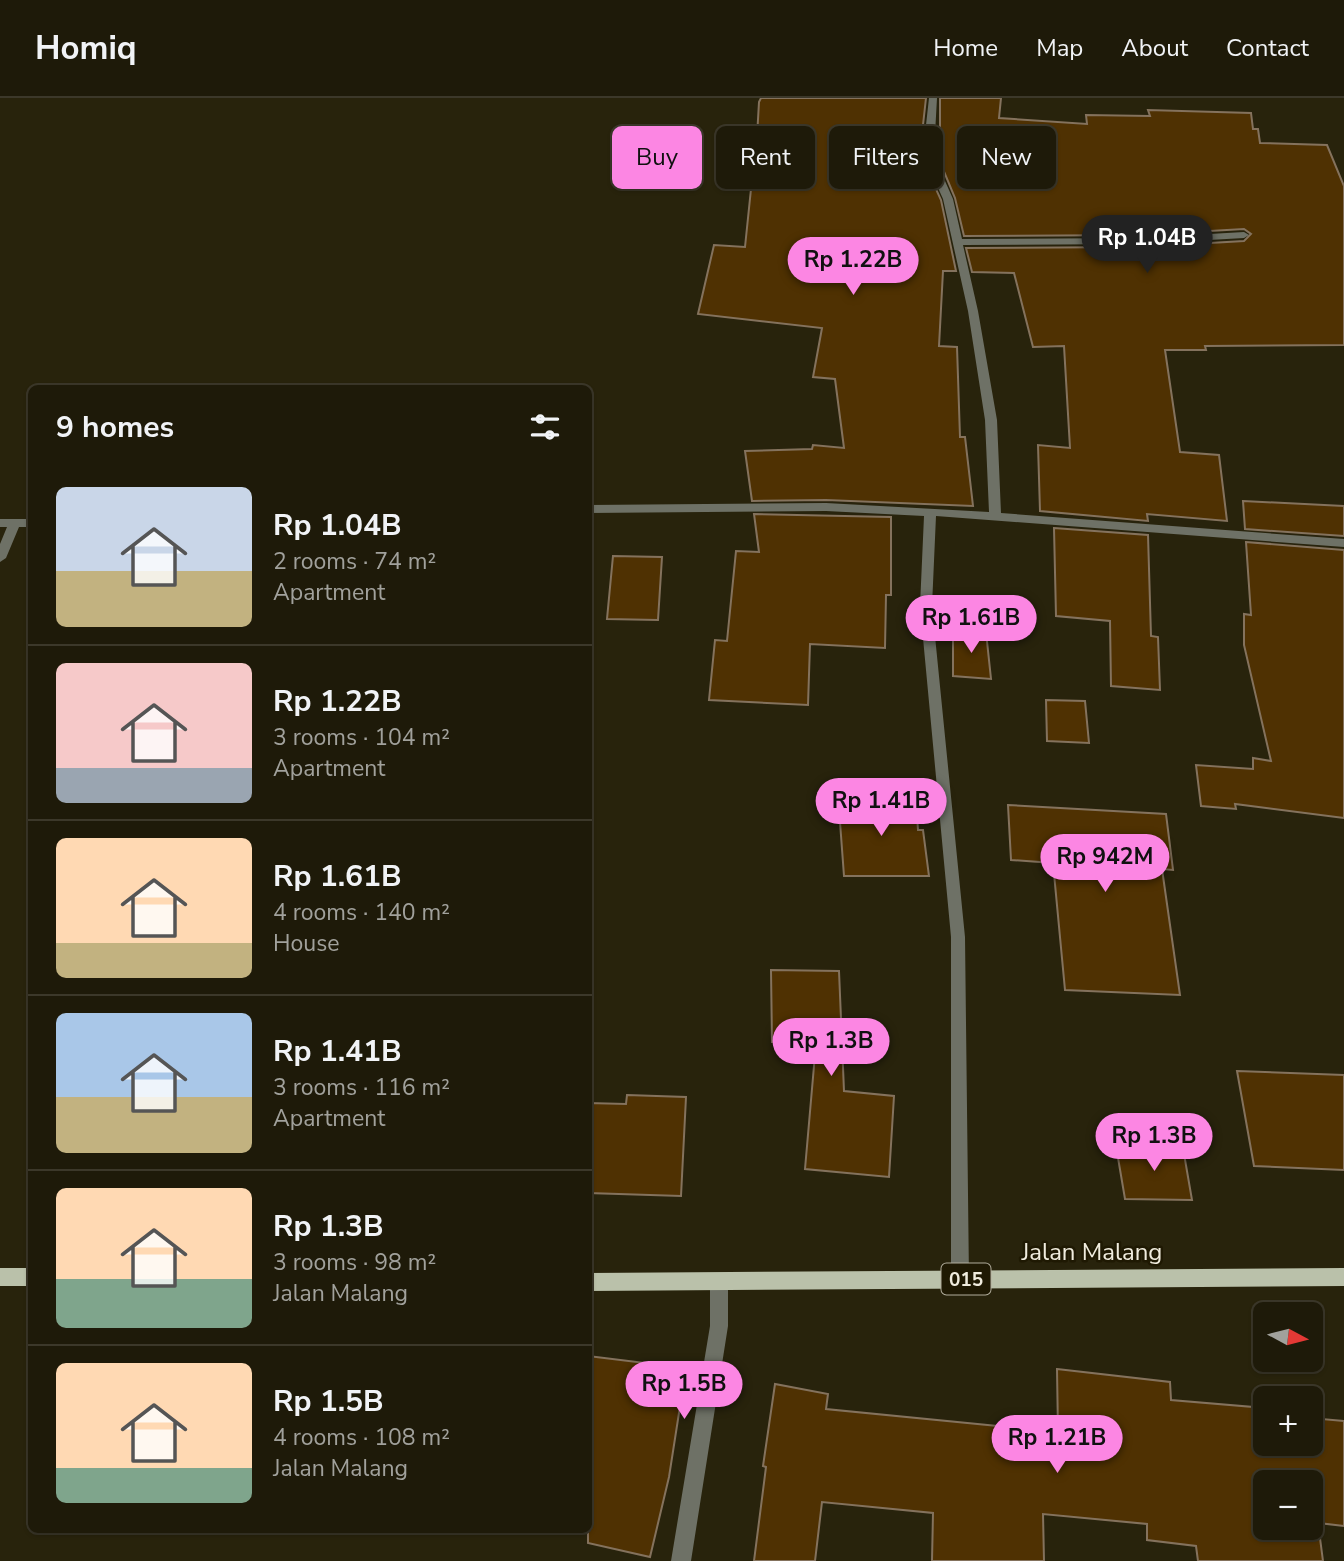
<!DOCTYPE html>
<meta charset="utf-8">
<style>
:root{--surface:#1e1a09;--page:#2b2717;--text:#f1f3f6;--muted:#a1a19c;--line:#3c382a;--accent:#fc86e3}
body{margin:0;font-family:"Nunito Sans",sans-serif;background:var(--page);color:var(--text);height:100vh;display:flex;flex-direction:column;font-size:26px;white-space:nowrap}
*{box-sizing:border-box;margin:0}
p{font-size:23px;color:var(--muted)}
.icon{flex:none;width:38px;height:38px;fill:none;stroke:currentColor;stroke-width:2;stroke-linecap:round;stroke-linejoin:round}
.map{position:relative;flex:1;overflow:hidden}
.side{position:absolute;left:28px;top:287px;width:564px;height:1148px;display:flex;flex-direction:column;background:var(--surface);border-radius:10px;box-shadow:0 2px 5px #0004,0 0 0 2px var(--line)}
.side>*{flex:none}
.banner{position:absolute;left:612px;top:28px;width:626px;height:63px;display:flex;gap:14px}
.needle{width:46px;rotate:97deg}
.buttons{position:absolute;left:1253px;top:1204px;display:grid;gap:14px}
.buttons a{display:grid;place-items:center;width:70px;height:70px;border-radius:10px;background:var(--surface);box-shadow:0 2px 5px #0004,0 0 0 2px var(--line);font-size:35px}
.price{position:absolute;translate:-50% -60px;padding:0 16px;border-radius:24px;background:var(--accent);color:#111;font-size:23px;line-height:46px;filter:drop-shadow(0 2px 4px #0008)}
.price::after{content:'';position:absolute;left:50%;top:42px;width:21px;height:16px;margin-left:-10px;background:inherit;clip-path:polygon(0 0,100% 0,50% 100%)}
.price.selected{background:#222;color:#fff}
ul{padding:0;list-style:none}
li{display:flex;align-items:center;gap:21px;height:175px;padding:0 28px}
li+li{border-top:2px solid var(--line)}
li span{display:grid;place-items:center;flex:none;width:196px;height:140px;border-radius:10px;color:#555}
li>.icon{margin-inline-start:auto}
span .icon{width:84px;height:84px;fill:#fffc;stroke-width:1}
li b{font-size:30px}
h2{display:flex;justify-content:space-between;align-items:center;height:84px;padding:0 28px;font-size:30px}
.pill{padding:0 24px;border-radius:10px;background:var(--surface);box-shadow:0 2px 5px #0004,0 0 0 2px var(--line);font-size:24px;line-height:63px}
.pill.selected{background:var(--accent);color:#111}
header{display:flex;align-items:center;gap:42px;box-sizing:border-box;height:98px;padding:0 35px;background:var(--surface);border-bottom:2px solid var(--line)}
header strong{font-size:33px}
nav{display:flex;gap:38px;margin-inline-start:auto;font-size:24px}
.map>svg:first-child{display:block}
.building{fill:#4f3102;stroke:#84725d;stroke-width:2;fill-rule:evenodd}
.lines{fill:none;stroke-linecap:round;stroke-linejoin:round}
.street{fill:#6e7166;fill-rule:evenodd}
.primary{fill:#bac1aa;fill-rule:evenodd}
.labels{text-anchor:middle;stroke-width:5;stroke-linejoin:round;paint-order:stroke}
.shield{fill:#1f1903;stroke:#b1ad9c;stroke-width:2}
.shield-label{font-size:19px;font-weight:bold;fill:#f0ecde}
.near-street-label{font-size:24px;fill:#f0ecde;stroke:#1f1903}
</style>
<header>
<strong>Homiq</strong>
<nav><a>Home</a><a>Map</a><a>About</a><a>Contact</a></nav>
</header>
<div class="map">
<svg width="1344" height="1463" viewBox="0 0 1344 1463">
<rect width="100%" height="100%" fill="#28230c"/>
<g class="building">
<path d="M761 0H926L922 36 924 65 941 102 956 173H943L939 248 957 249 960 339H965L973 408 826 402 752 403 745 353 812 351 813 347 844 350 835 281 813 279 822 230 698 216 714 147 745 149 751 91H754L759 4Z"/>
<path d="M940 0H1001L999 20 1087 26 1086 17 1150 18 1148 12 1251 15 1253 31H1258L1260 45 1327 47 1344 88V247L1205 248 1206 252H1165L1180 354 1219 357 1227 423 1147 416 1148 423 1040 413 1038 347 1070 350 1064 248 1033 249 1014 175 972 174 966 150 1140 149 1244 143 1251 136 1244 131 1140 137 964 138 955 100 940 64Z"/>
<path d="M1243 403 1344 408V438L1245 431Z"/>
<path d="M754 416 891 419V497H886L885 550 810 546 808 607 709 602 715 542 727 543 736 453 759 454Z"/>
<path d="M1054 430 1148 437 1151 538 1158 539 1160 592 1111 588 1110 523 1056 518Z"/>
<path d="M1246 444 1344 452V720L1235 706 1236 711 1201 708 1196 667 1253 671V660L1271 663 1244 547V516L1251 517Z"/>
<path d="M613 458 662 459 658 522 607 521Z"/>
<path d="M953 532 986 534 991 581 953 578Z"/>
<path d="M1046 602 1085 603 1089 645 1047 643Z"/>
<path d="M838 697 916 702 918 732H923L929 778H844Z"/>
<path d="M1008 707 1166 716 1173 772 1162 771 1180 897 1065 892 1053 765 1011 762Z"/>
<path d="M771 872 839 873 844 993 894 998 889 1079 805 1071 816 945 772 944Z"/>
<path d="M1237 973 1344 977V1072L1254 1068Z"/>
<path d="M627 997 686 999 681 1098 588 1095V1005L626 1006Z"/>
<path d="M1116 1048 1183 1050 1192 1102 1125 1101Z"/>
<path d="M588 1258 686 1270 669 1379 650 1459 588 1445Z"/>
<path d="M1057 1271 1170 1284 1171 1302 1265 1310V1346H1311V1320L1344 1323V1428L1318 1425 1323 1463H1198L1196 1448 1147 1442V1426L1043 1416 1044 1463H932L933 1415 822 1404 815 1463H754L766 1369 763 1368 775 1286 828 1296 826 1311 1058 1334ZM1265 1384H1311V1430H1265Z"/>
</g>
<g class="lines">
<g class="street">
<path d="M929 0H937L935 36 937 65 953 101 962 141 1140 140 1244 134 1249 137 1244 140 1140 146 963 147 978 213 997 322 1001 415 1344 441V449L936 418 932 508 965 839 969 1181 966 1186 960 1188 954 1186 951 1181V839L920 508 924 418 826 413 588 415V407L826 405 989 414 985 322 968 213 943 101 927 65 925 36Z"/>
<path d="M0 421H32V429H19L6 460 0 464V446L7 429H0Z"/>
<path d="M719 1177 725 1180 728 1185V1228L691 1463H671L710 1228V1185L713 1180Z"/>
</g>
<g class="primary">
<rect x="0" y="1170" width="32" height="18"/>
<path d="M1344 1170V1188L588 1193V1175Z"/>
</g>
</g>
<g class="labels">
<rect class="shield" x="941.5" y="1165.5" width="49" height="31" rx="5"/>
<g class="shield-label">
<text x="966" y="1188">015</text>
</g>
<g class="near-street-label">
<text x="1092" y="1162">Jalan Malang</text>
</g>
</g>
</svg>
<div class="buttons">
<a><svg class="needle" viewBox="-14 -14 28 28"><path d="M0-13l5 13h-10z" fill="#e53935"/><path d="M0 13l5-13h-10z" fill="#a1a19c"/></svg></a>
<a>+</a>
<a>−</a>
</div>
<b class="price selected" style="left:1147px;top:177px">Rp 1.04B</b>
<b class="price" style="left:853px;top:199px">Rp 1.22B</b>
<b class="price" style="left:971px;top:557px">Rp 1.61B</b>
<b class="price" style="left:881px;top:740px">Rp 1.41B</b>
<b class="price" style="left:1105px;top:796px">Rp 942M</b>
<b class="price" style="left:831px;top:980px">Rp 1.3B</b>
<b class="price" style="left:1154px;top:1075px">Rp 1.3B</b>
<b class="price" style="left:684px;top:1323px">Rp 1.5B</b>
<b class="price" style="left:1057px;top:1377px">Rp 1.21B</b>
<div class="banner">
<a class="pill selected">Buy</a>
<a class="pill">Rent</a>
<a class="pill">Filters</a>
<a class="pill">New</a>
</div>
<section class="side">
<h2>9 homes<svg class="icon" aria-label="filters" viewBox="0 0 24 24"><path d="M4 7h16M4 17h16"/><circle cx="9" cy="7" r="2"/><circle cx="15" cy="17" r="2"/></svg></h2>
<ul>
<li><span style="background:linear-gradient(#c9d6e8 60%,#c2b280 0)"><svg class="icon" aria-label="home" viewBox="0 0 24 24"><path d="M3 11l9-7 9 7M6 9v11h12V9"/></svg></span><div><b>Rp 1.04B</b><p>2 rooms · 74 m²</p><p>Apartment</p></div></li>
<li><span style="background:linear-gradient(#f6c9c9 75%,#9aa5b1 0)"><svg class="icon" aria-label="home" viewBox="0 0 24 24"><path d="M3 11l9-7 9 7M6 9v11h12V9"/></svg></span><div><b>Rp 1.22B</b><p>3 rooms · 104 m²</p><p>Apartment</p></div></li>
<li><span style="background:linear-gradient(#ffd9b3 75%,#c2b280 0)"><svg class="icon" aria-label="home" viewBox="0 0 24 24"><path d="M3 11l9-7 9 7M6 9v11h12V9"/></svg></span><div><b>Rp 1.61B</b><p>4 rooms · 140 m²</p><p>House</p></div></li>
<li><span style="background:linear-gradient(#a9c7e8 60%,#c2b280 0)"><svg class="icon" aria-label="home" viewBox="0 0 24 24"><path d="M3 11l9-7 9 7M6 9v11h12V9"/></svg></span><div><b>Rp 1.41B</b><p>3 rooms · 116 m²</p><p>Apartment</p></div></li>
<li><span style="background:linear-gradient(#ffd9b3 65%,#7fa58c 0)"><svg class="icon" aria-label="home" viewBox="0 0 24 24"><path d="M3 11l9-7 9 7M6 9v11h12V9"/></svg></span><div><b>Rp 1.3B</b><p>3 rooms · 98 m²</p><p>Jalan Malang</p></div></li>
<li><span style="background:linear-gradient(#ffd9b3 75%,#7fa58c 0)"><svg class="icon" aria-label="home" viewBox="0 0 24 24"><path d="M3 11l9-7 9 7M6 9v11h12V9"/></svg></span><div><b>Rp 1.5B</b><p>4 rooms · 108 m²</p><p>Jalan Malang</p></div></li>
</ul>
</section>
</div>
